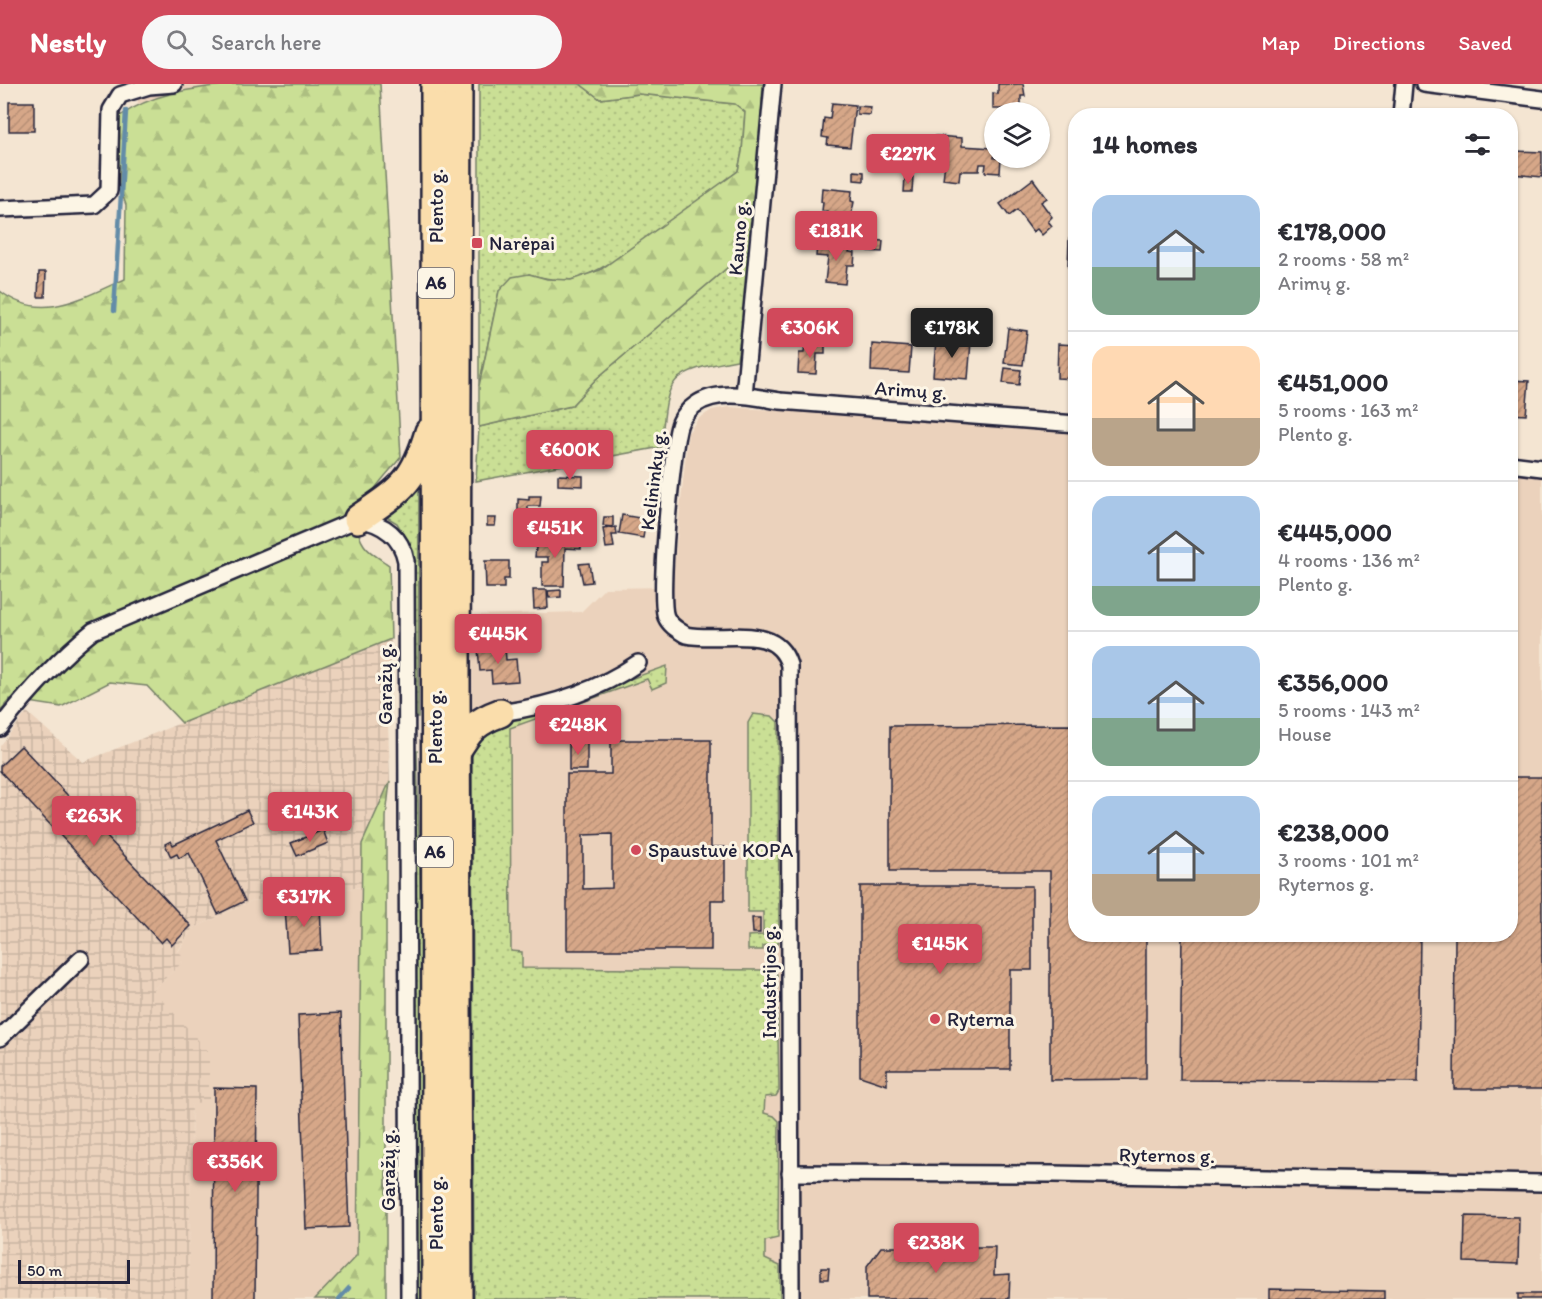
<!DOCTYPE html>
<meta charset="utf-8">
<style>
:root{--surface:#fff;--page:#f7f7f7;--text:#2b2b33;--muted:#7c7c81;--line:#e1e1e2;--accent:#d1495b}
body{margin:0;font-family:Itim,sans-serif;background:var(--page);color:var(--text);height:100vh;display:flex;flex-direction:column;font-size:22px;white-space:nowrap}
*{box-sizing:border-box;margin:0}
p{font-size:20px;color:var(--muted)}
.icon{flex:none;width:33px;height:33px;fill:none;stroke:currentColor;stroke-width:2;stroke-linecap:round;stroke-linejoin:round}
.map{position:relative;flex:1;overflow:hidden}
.details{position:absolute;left:1068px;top:24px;width:450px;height:834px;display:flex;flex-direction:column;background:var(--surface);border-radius:24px;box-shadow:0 2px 4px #0004}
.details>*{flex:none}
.fabs{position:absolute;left:984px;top:18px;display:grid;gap:12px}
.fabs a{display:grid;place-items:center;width:66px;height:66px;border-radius:50%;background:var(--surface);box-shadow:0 2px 4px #0004;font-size:30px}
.scale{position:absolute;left:18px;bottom:15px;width:112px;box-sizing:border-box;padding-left:6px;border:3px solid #22223b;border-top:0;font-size:16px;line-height:21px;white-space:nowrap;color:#22223b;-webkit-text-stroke:4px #fcf5e5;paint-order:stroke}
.price{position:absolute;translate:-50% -51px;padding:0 14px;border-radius:6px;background:var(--accent);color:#fff;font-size:20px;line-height:39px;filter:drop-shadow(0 2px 3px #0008)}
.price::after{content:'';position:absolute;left:50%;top:36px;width:18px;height:14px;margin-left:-9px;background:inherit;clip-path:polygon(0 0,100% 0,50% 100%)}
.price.active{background:#222;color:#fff}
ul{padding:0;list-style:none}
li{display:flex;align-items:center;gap:18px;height:150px;padding:0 24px}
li+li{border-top:2px solid var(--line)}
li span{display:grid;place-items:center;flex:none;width:168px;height:120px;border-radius:18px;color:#555}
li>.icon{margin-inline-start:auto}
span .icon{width:72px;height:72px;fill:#fffc;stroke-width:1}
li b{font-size:26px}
h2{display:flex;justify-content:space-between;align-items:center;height:72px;padding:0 24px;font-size:26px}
header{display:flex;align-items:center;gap:36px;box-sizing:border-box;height:84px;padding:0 30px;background:var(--accent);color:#fff}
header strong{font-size:28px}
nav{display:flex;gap:33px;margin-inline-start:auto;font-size:21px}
.search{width:420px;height:54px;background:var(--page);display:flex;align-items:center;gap:15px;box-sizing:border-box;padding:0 21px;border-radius:33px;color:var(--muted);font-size:22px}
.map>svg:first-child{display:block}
.built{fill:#ebd2bc}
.industrial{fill:url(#industrial-grid)}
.grass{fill:url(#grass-dots);stroke:#768068;stroke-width:1.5}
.forest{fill:url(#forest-firs);stroke:#768068;stroke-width:1.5}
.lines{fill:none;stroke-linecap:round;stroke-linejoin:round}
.stream{stroke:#648ca8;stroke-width:4.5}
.building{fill:url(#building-hatch);stroke:#22223b;stroke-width:1.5;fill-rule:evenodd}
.street-casing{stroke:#22223b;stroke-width:20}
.highway-casing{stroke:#22223b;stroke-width:32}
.street{stroke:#fcf5e5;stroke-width:15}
.highway{stroke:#faddab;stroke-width:27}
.poi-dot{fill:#d1495b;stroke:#fcf5e5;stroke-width:2}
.labels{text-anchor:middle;stroke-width:6;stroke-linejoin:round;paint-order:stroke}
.shield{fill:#fcf5e5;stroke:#63616e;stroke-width:1.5}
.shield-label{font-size:18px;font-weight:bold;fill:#22223b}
.street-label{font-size:20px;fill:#22223b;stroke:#fcf5e5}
.poi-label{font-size:20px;fill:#22223b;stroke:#fcf5e5;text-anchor:start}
</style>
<header>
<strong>Nestly</strong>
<div class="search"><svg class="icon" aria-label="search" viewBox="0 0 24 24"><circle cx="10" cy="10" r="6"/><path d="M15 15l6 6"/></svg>Search here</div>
<nav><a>Map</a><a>Directions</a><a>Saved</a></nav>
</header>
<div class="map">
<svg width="1542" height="1215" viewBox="0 0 1542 1215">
<defs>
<pattern id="industrial-grid" width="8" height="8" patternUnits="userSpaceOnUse" patternTransform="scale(1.5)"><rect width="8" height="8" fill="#ebd2bc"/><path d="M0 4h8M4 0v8" fill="none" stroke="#c9b4a2"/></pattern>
<pattern id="grass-dots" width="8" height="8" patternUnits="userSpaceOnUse" patternTransform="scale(1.5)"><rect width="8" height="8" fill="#cadf95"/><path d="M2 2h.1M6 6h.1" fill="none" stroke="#adbf81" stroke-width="1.8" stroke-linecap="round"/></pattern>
<pattern id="forest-firs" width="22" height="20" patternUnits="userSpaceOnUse" patternTransform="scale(1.5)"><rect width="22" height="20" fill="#cadf95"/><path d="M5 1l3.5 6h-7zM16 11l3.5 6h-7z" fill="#adbf81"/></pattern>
<pattern id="building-hatch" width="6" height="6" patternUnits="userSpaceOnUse" patternTransform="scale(1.5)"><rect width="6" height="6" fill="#d6a788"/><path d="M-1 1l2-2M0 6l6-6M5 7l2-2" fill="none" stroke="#b78f76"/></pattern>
</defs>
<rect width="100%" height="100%" fill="#f4e5d2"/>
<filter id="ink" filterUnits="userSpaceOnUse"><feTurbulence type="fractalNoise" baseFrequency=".0167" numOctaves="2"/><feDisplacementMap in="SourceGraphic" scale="12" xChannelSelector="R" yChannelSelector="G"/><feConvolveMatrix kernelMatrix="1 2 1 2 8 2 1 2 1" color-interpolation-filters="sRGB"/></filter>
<g filter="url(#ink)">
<g class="built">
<path d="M136 0H230L179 6 138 20Z"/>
<path d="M729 323 1075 347 1076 850H1510L1511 386 1542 390V1215H474L472 531 581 528 605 504 672 503 688 349 698 335 712 326Z"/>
<path d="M362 803 357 1171 315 1215H188L192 1020 153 906 185 875 178 868 192 845 251 817Z"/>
</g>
<path class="industrial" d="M391 555 388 638 390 697 362 760V803L251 817 192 845 178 867 186 875 153 906 209 968V1019L192 1020 188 1215H0V662L27 628 83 678Z"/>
<g class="grass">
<path d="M479 0H580L600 15 639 10 735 20 745 27 742 68 738 87C704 112 606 193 569 196 555 197 542 194 529 190L499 207 479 302Z"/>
<path d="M754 161 737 276C665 289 668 293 661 363L476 397 479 343 571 322 596 295Z"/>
<path d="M419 393 418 633H414V468L397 439 380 429Z"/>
<path d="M667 582 666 599 652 605 647 595 510 644 511 867 522 868V884L763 886 777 890 779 1007 776 1012 765 1013 764 1029 774 1032 779 1037 778 1154 765 1157V1175L780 1182V1215H474L472 659 486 646Z"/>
<path d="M753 630 772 632 778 638 779 852 778 860 763 862V866H748V852L763 851V828H748V639Z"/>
<path d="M413 667H417L422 883 423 1215H417Z"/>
</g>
<g class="forest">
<path d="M230 0H380L401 373C384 395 343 431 364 461 369 469 381 475 389 481L391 555 182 639 147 602 110 598 61 623 10 615 0 627V207C42 240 83 213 125 195L126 121 117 96 120 32C153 9 190 5 230 0Z"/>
<path d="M580 0H763L754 161 596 295 571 322 479 343V302L499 207 512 193 529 190 547 195 571 196 600 186 738 87 742 68 745 28 735 20 639 10 600 15Z"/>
<path d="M390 697 386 733V1215H315L357 1171 362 760Z"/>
</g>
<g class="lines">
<g class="stream">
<path d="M114 227 126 27"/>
<path d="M339 1215 349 1204"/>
</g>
</g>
<g class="building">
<path d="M998 0H1023L1025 12H1021V25H993V9L998 10Z"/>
<rect x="9" y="18" width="25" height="29"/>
<path d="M832 19 855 21 850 63 827 61 828 54 822 53 824 34 830 35Z"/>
<path d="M857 22 871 23 870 31 857 30Z"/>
<path d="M1224 24 1242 26 1241 32H1223Z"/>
<path d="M936 52 962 54V62L994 64V74H1016V75L1001 74 1000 89 985 88 986 80H980L979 87H960L959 97 943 95 947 62 935 60Z"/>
<path d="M1514 67 1542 68V93L1512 90Z"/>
<path d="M854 87 864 88V97L854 96Z"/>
<path d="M905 93H913L912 108H904Z"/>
<path d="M1033 95 1047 114 1041 118 1052 133 1048 137 1052 142 1042 151 1037 145 1033 148 1017 126 1009 132 1000 120Z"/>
<path d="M822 104 852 107 851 117 854 118 849 143 826 140 827 127H822L823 118H821Z"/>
<path d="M1069 154 1076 155V183H1068Z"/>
<path d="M869 156 883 157 882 168 868 167Z"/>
<path d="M817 161 850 163 849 168 855 169 854 181H847L845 200 825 198 828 173 816 172Z"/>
<path d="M39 188H46L45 213H38Z"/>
<path d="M802 229 819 230 818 251H826L825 261 805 260 806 250H801Z"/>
<path d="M1008 244 1027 247 1023 281 1004 279Z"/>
<path d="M936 256 971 258 968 295 933 292Z"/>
<path d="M805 260 825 261V270H817L816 290 798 289 799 269H804Z"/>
<path d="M872 260 911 263 909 289 871 287Z"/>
<path d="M1058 260 1076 261V295L1057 294Z"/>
<path d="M1005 284 1021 286 1019 301 1003 299Z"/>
<path d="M1510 296 1529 297 1526 331 1510 330Z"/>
<path d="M558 391 583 392V402L558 401Z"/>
<path d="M529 412H541L540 422H528V427H518V415L529 416Z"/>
<path d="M622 431 646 435 643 454 619 450Z"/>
<path d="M604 433H613V443L603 442Z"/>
<path d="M487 434H496L495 442H487Z"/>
<path d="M616 443 617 451H612L614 463 606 464 603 445Z"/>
<path d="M537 454H548V458H554V454L581 455V465L565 464 564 502H542V478H548V473H535Z"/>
<path d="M485 477H509V495H504V504H486Z"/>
<path d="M589 479 592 498 583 499 579 480Z"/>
<path d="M533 506H547L548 524 534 525Z"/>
<path d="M561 506V513L549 514 548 507Z"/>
<path d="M505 563 506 576 516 575 518 597 492 599 491 586 480 587 478 565Z"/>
<path d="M1076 641V850H1146V995L1050 996V787H890V642Z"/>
<path d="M611 656H711V763H725V816H711V866H567V690H611ZM612 750V804L583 805V751Z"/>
<rect x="569" y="658" width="18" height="28"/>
<path d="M21 662 191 842 172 861 166 854 161 859 0 687V682Z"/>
<path d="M1510 693H1542V1005H1454L1455 850H1510Z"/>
<path d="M247 726 253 738 216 756 245 817 218 830 189 769 179 774 177 770 171 773 165 760 171 757 173 761Z"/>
<path d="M323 746 328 759 297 772 291 759Z"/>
<path d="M860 802H1032V886H1010V985H887V1001L860 992Z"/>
<path d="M320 821 322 866 288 868 285 823Z"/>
<path d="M752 834H760V849H753Z"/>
<path d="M1182 850H1420L1418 998 1180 996Z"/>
<path d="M341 929 349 1143 306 1145 298 931Z"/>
<path d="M214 1004 257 1005 255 1215H213Z"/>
<path d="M1465 1132 1519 1133 1518 1180 1464 1178Z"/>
<path d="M881 1163H995L994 1191 1010 1190 1009 1215H867V1182Z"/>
<path d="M821 1184H829L828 1195H821Z"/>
<path d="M1269 1205 1384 1207V1215H1269Z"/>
<rect x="1518" y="1210" width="24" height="5"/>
</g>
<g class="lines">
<defs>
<g id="street">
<path d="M1424 0 1542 15"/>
<path d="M1401 32 1404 0"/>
<path d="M0 125 94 121 109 107 111 26 120 11 149 2 174 0"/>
<path d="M744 311 773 0"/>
<path d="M1510 380 1542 384"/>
<path d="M500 629C550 622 596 608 638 579"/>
<path d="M0 644C28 608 58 575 93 547L358 435C382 439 401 451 406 477L409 1215"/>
<path d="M0 954 81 875"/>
<path d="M790 1089 1053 1090 1542 1099"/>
<path d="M791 1215 789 581C776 537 722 559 686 551 678 546 670 542 666 533 658 515 672 366 679 342 681 334 689 325 695 321 718 304 755 313 780 317L1076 340"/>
</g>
<g id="highway">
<path d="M435 0 436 1215"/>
<path d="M458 0 456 594 458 1215"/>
<path d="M358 435C400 406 414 399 429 348"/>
<path d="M456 668C469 646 475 638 500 629"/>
</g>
</defs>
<use href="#street" class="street-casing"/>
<use href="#highway" class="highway-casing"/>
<use href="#street" class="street"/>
<use href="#highway" class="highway"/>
</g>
</g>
<g class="poi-dot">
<rect x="471" y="153" width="12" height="12" rx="3"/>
<circle cx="636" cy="766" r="6"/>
<circle cx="935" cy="935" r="6"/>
</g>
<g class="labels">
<g class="shield">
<rect x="418" y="184" width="36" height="30" rx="4.5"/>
<rect x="417" y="753" width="36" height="30" rx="4.5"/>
</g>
<g class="shield-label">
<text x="436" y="205">A6</text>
<text x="435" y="774">A6</text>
</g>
<g class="street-label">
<text transform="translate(436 122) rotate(-90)" y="7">Plento g.</text>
<text transform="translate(738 154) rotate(-85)" y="7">Kauno g.</text>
<text transform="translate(911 306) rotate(4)" y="7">Arimų g.</text>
<text transform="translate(653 396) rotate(-83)" y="7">Kelininkų g.</text>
<text transform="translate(385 600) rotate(-90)" y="7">Garažų g.</text>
<text transform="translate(435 643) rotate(-90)" y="7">Plento g.</text>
<text transform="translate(769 898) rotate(-90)" y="7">Industrijos g.</text>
<text transform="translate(1167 1071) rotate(1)" y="7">Ryternos g.</text>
<text transform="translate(388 1086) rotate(-90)" y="7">Garažų g.</text>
<text transform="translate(436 1129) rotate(-90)" y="7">Plento g.</text>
</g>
<g class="poi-label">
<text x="489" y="166">Narėpai</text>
<text x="648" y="773">Spaustuvė KOPA</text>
<text x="947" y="942">Ryterna</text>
</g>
</g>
</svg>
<div class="fabs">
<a><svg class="icon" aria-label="layers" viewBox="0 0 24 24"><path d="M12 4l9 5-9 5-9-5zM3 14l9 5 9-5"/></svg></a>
</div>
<div class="scale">50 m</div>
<b class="price" style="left:908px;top:101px">€227K</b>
<b class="price" style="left:836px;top:178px">€181K</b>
<b class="price" style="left:810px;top:275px">€306K</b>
<b class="price active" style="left:952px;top:275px">€178K</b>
<b class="price" style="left:570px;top:397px">€600K</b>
<b class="price" style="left:555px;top:475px">€451K</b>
<b class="price" style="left:498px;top:581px">€445K</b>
<b class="price" style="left:578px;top:672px">€248K</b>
<b class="price" style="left:310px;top:759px">€143K</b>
<b class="price" style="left:94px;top:763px">€263K</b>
<b class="price" style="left:304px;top:844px">€317K</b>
<b class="price" style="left:940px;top:891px">€145K</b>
<b class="price" style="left:235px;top:1109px">€356K</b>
<b class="price" style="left:936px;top:1190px">€238K</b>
<section class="details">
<h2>14 homes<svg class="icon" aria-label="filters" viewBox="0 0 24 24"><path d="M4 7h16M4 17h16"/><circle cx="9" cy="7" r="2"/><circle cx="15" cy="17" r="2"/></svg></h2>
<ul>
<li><span style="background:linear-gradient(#a9c7e8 60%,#7fa58c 0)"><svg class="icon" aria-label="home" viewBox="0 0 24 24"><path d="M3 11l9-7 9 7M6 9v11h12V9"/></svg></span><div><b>€178,000</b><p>2 rooms · 58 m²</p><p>Arimų g.</p></div></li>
<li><span style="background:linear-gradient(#ffd9b3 60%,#b9a48a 0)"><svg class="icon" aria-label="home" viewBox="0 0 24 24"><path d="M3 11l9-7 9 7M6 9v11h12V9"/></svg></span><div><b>€451,000</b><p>5 rooms · 163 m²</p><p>Plento g.</p></div></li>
<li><span style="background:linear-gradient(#a9c7e8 75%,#7fa58c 0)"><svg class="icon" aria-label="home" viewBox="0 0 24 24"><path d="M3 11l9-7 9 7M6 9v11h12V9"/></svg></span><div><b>€445,000</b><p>4 rooms · 136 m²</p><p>Plento g.</p></div></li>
<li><span style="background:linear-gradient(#a9c7e8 60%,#7fa58c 0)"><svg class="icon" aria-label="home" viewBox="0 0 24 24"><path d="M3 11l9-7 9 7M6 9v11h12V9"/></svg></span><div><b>€356,000</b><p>5 rooms · 143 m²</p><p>House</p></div></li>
<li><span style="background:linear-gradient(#a9c7e8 65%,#b9a48a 0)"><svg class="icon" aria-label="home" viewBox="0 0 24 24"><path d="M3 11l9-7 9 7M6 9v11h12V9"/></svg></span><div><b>€238,000</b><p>3 rooms · 101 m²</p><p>Ryternos g.</p></div></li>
</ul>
</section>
</div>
